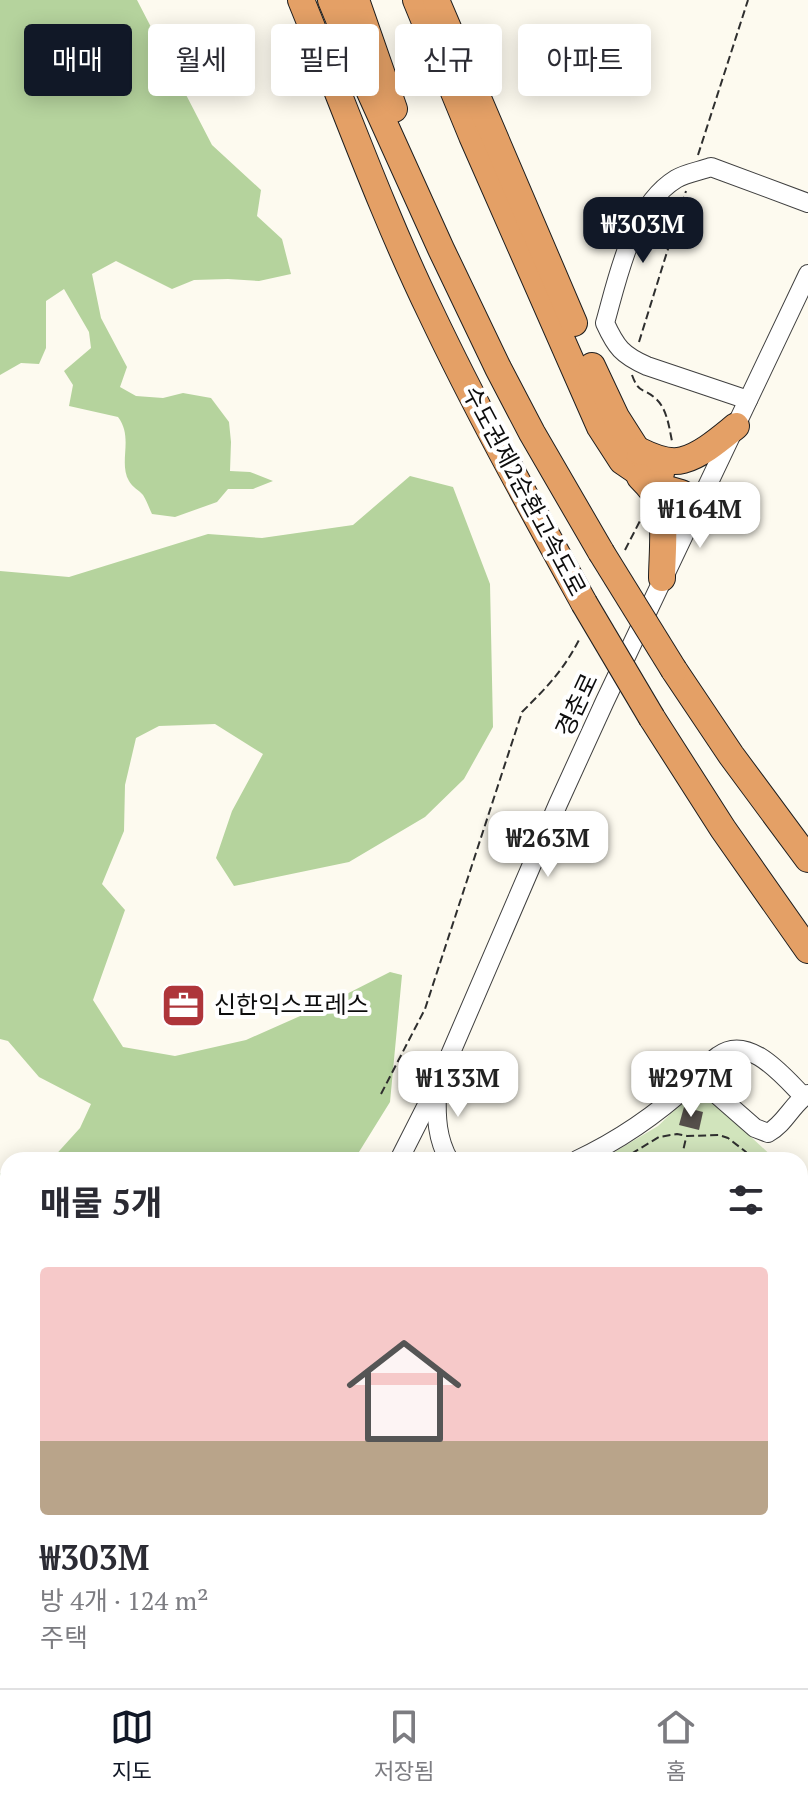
<!DOCTYPE html>
<html lang="ko">
<meta charset="utf-8">
<style>
:root{--surface:#fff;--page:#f2f2f3;--text:#2b2b33;--muted:#7c7c81;--line:#e1e1e2;--accent:#111827}
body{margin:0;font-family:"PT Serif","Noto Sans KR",serif;background:var(--page);color:var(--text);height:100vh;display:flex;flex-direction:column;font-size:30px;white-space:nowrap}
*{box-sizing:border-box;margin:0}
p{font-size:26px;color:var(--muted)}
.icon{flex:none;width:44px;height:44px;fill:none;stroke:currentColor;stroke-width:2;stroke-linecap:round;stroke-linejoin:round}
.map{position:relative;flex:1;overflow:hidden}
.side{position:absolute;left:0px;top:1152px;width:808px;height:536px;display:flex;flex-direction:column;background:var(--surface);border-radius:24px 24px 0 0;box-shadow:0 4px 20px #0003}
.side>*{flex:none}
.top-card{position:absolute;left:24px;top:24px;width:760px;height:72px;display:flex;gap:16px}
.price{position:absolute;translate:-50% -68px;padding:0 18px;border-radius:16px;background:#fff;color:#222;font-size:26px;line-height:52px;filter:drop-shadow(0 2px 4px #0008)}
.price::after{content:'';position:absolute;left:50%;top:48px;width:24px;height:18px;margin-left:-12px;background:inherit;clip-path:polygon(0 0,100% 0,50% 100%)}
.price.on{background:var(--accent);color:#fff}
ul{padding:0;list-style:none}
li{display:grid;align-content:center;gap:16px;height:424px;padding:0 40px}
li span{display:grid;place-items:center;height:248px;border-radius:8px;color:#555}
li>.icon{margin-inline-start:auto}
span .icon{width:144px;height:144px;fill:#fffc;stroke-width:1}
li b{font-size:34px}
h2{display:flex;justify-content:space-between;align-items:center;height:96px;padding:0 40px;font-size:34px}
.chip{padding:0 28px;border-radius:8px;background:var(--surface);box-shadow:0 4px 20px #0003;font-size:28px;line-height:72px}
.chip.on{background:var(--accent);color:#fff}
.menu{display:flex;justify-content:space-around;align-items:center;height:112px;border-top:2px solid var(--line);background:var(--surface);font-size:22px;color:var(--muted)}
.menu a{display:grid;justify-items:center;gap:4px}
.menu .on{color:var(--accent)}
.map>svg:first-child{display:block}
.green{fill:#d1e4bc}
.forest{fill:#b5d39d}
.cemetery{fill:#d4ddc2}
.building{fill:#554f4b}
.lines{fill:none;stroke-linecap:round;stroke-linejoin:round}
.minor-casing{stroke:#404040;stroke-width:20}
.highway-casing{stroke:#1e1e1e;stroke-width:28}
.path{stroke:#2f2f2f;stroke-width:2;stroke-dasharray:8 4;stroke-linecap:butt}
.minor{stroke:#fff;stroke-width:18}
.highway{stroke:#e4a066;stroke-width:26}
.highway-bridge-casing{stroke:#1e1e1e;stroke-width:28;stroke-linecap:butt}
.highway-bridge{stroke:#e4a066;stroke-width:26}
.labels{text-anchor:middle;stroke-width:8;stroke-linejoin:round;paint-order:stroke}
.street-label{font-size:24px;fill:#0d0d0d;stroke:#fff}
.poi-label{font-size:24px;fill:#0d0d0d;stroke:#fff;text-anchor:start}
</style>
<div class="map">
<svg width="808" height="1688" viewBox="0 0 808 1688">
<rect width="100%" height="100%" fill="#fdfaef"/>
<g class="green">
<path d="M698 1095 708 1097 776 1160H601L658 1126 687 1098Z"/>
<path d="M800 1217 808 1219V1363L800 1375Z"/>
</g>
<g class="forest">
<path d="M0 0H137L212 145 261 190 257 216 282 239 291 274 259 281 228 279 194 280 172 289 116 261 92 274 101 318 127 367 120 387 136 396 163 398 183 393 211 398 229 422 231 442 230 471 250 472 273 481 253 489H228L217 502 175 517 152 514C149 508 147 501 143 495 139 490 132 487 129 481 118 462 134 438 118 417L69 406 73 385 64 371 91 348 89 332 64 289 46 301V348L39 364 21 363 0 375Z"/>
<path d="M410 476 453 487 490 584 493 727 464 779 425 817 349 862 234 886 216 858 232 811 263 754 215 724 159 726 136 738 125 785 124 831 102 884 125 910 93 1000 123 1047 175 1056 246 1040 325 1005 390 972 402 975 390 1102 354 1160H51L80 1128 91 1104 39 1077 8 1041 0 1039V571L69 577 208 534 262 538 353 525Z"/>
<path d="M0 1173 8 1174V1375L0 1379Z"/>
<path d="M252 1680H386L385 1688H255Z"/>
</g>
<path class="cemetery" d="M808 1456V1688H385L386 1680H800V1459Z"/>
<g class="building">
<path d="M684 1107 703 1112 699 1130 679 1125Z"/>
<path d="M8 1543V1571L0 1575V1547Z"/>
<path d="M39 1680H92L78 1688H24Z"/>
</g>
<g class="lines">
<defs>
<g id="minor">
<path d="M748 400 647 366C622 355 616 347 605 323 618 277 632 206 676 179 686 173 700 171 711 167L808 203"/>
<path d="M691 1083C700 1074 708 1063 718 1056 749 1033 784 1077 803 1096"/>
<path d="M437 1093C436 1117 437 1139 449 1160"/>
<path d="M399 1160 437 1085 558 804 605 701 808 274"/>
<path d="M577 1160C620 1140 656 1115 691 1083L715 1093 755 1128 768 1133C785 1124 792 1104 808 1094"/>
<path d="M0 1488 8 1483"/>
<path d="M0 1619 8 1615"/>
<path d="M0 1678 8 1673"/>
<path d="M223 1680 225 1688"/>
<path d="M596 1680 597 1688"/>
</g>
<g id="highway">
<path d="M301 0C344 105 382 212 431 313 478 412 531 507 584 603"/>
<path d="M331 0 360 70 441 249 498 368 532 433 601 552"/>
<path d="M356 0 394 109"/>
<path d="M416 0 472 136 600 427 622 461 660 487 681 493 700 503"/>
<path d="M436 0 574 323"/>
<path d="M592 366 616 417 637 450 661 473"/>
<path d="M640 451C652 457 669 464 683 460 702 455 721 438 736 426"/>
<path d="M640 477C648 485 656 493 660 504 666 521 662 559 662 578"/>
<path d="M674 670 731 755 808 859"/>
<path d="M652 718 723 829 808 950"/>
</g>
</defs>
<use href="#minor" class="minor-casing"/>
<use href="#highway" class="highway-casing"/>
<g class="path">
<path d="M698 155 748 0"/>
<path d="M639 342 686 191"/>
<path d="M632 375C639 394 642 387 655 398 667 408 669 427 672 441"/>
<path d="M625 550 642 517"/>
<path d="M381 1094 425 1009 522 712C548 686 563 671 580 638"/>
<path d="M621 1160 659 1137 677 1134 687 1136 719 1135 728 1138 746 1152 750 1160"/>
<path d="M681 1160 686 1138"/>
<path d="M800 1268 803 1270 808 1281"/>
<path d="M800 1351 808 1330"/>
<path d="M0 1415 8 1410"/>
</g>
<use href="#minor" class="minor"/>
<use href="#highway" class="highway"/>
<defs>
<g id="highway-bridge">
<path d="M601 552 674 670"/>
<path d="M584 603 652 718"/>
</g>
</defs>
<use href="#highway-bridge" class="highway-bridge-casing"/>
<use href="#highway-bridge" class="highway-bridge"/>
</g>
<defs>
<symbol id="office-square" viewBox="-11 -11 22 22"><rect x="-9" y="-9" width="18" height="18" rx="4" fill="#ae353a" stroke="#fff"/><path d="M-6-3h4V-5.5h4V-3h4V5H-6ZM-1-4.5V-3h2v-1.5ZM-6 0V1H6V0Z" fill="#fff"/></symbol>
</defs>
<g fill-rule="evenodd">
<use href="#office-square" x="158" y="980" width="51" height="51"/>
</g>
<g class="labels">
<g class="street-label">
<text transform="translate(524 491) rotate(62)" y="8">수도권제2순환고속도로</text>
<text transform="translate(577 705) rotate(-65)" y="8">경춘로</text>
</g>
<g class="poi-label">
<text x="214" y="1013">신한익스프레스</text>
</g>
</g>
</svg>
<b class="price on" style="left:643px;top:265px">₩303M</b>
<b class="price" style="left:700px;top:550px">₩164M</b>
<b class="price" style="left:548px;top:879px">₩263M</b>
<b class="price" style="left:458px;top:1119px">₩133M</b>
<b class="price" style="left:691px;top:1119px">₩297M</b>
<div class="top-card">
<a class="chip on">매매</a>
<a class="chip">월세</a>
<a class="chip">필터</a>
<a class="chip">신규</a>
<a class="chip">아파트</a>
</div>
<section class="side">
<h2>매물 5개<svg class="icon" aria-label="filters" viewBox="0 0 24 24"><path d="M4 7h16M4 17h16"/><circle cx="9" cy="7" r="2"/><circle cx="15" cy="17" r="2"/></svg></h2>
<ul>
<li><span style="background:linear-gradient(#f6c9c9 70%,#b9a48a 0)"><svg class="icon" aria-label="home" viewBox="0 0 24 24"><path d="M3 11l9-7 9 7M6 9v11h12V9"/></svg></span><div><b>₩303M</b><p>방 4개 · 124 m²</p><p>주택</p></div></li>
</ul>
</section>
</div>
<nav class="menu">
<a class="on"><svg class="icon" aria-label="map" viewBox="0 0 24 24"><path d="M3 6l6-2 6 2 6-2v14l-6 2-6-2-6 2zM9 4v14M15 6v14"/></svg>지도</a>
<a><svg class="icon" aria-label="saved" viewBox="0 0 24 24"><path d="M7 4h10v16l-5-4-5 4z"/></svg>저장됨</a>
<a><svg class="icon" aria-label="home" viewBox="0 0 24 24"><path d="M3 11l9-7 9 7M6 9v11h12V9"/></svg>홈</a>
</nav>
